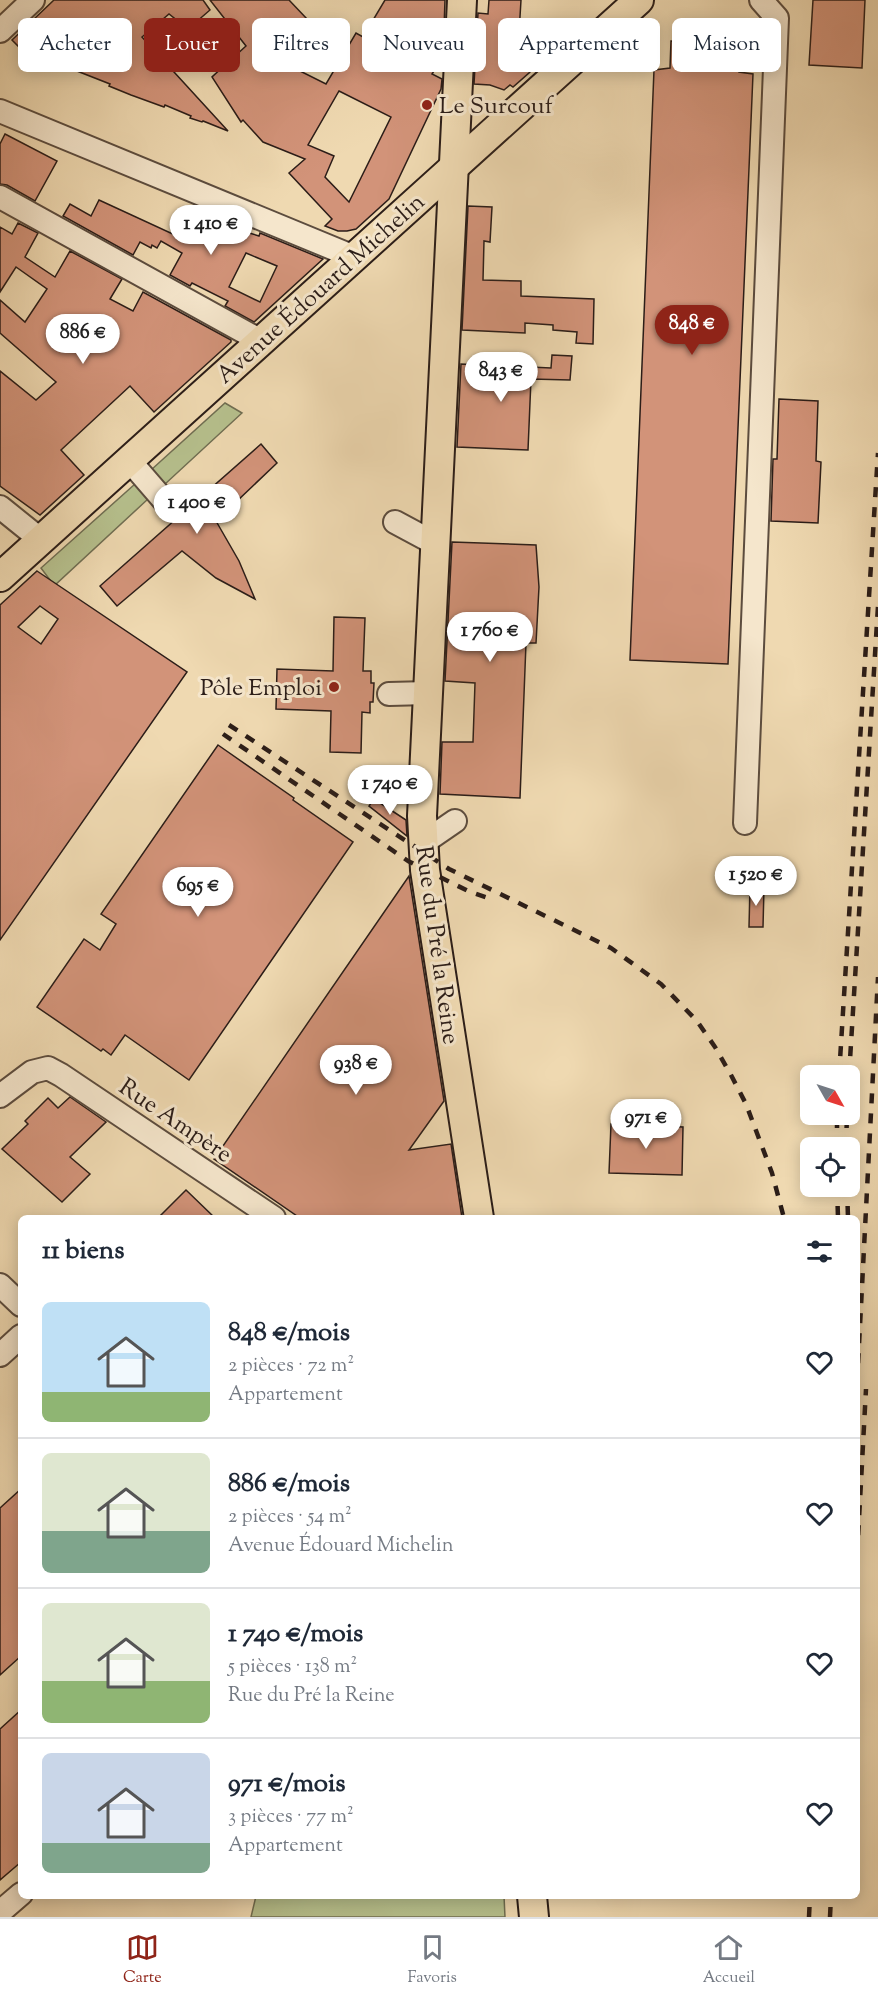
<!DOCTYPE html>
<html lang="fr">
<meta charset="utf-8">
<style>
:root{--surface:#fff;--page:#f6f6f7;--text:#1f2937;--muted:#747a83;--line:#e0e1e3;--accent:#8f2418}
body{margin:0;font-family:"Sorts Mill Goudy",serif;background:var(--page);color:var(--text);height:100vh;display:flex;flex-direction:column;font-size:22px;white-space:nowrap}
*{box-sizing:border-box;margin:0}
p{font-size:20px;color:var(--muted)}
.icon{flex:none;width:33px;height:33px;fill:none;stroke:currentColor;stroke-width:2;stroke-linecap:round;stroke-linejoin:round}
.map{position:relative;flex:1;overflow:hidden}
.sheet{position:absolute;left:18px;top:1215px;width:842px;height:684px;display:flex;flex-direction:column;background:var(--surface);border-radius:9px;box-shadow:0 3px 15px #0003}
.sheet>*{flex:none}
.banner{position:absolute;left:18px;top:18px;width:843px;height:54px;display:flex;gap:12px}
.needle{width:39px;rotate:129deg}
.tools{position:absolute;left:800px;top:1065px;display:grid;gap:12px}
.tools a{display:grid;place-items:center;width:60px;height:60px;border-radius:9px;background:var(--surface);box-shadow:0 3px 15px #0003;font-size:30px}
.price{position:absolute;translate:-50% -51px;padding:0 14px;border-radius:21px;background:#fff;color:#222;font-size:20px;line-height:39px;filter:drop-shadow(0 2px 3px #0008)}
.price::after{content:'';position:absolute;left:50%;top:36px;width:18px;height:14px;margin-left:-9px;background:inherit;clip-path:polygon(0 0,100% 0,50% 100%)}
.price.active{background:var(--accent);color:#fff}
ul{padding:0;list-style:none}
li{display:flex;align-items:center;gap:18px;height:150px;padding:0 24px}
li+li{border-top:2px solid var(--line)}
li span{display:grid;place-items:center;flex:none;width:168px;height:120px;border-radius:9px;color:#555}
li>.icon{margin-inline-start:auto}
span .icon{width:72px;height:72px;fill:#fffc;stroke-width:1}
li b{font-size:26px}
h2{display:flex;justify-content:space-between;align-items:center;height:72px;padding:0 24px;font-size:26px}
.tag{padding:0 21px;border-radius:9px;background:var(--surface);box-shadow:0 3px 15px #0003;font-size:21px;line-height:54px}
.tag.active{background:var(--accent);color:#fff}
.tab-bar{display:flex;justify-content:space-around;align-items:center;height:84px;border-top:2px solid var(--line);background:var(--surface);font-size:16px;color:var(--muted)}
.tab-bar a{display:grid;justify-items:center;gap:3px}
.tab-bar .active{color:var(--accent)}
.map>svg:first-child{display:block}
.green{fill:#b6c08d;stroke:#706e52;stroke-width:1.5}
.building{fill:#d29379;stroke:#2b1d18;stroke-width:1.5;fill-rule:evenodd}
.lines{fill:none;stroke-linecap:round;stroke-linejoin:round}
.minor-casing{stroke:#5c4c3e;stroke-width:26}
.major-casing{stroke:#2b1d18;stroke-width:32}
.minor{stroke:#f5e6cc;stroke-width:22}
.major{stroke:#efd9b1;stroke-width:28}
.rail{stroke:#2b1d18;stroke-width:4.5;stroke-dasharray:10 10;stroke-linecap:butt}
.poi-dot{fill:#8f2418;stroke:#f5e6cc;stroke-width:2}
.labels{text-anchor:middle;stroke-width:6;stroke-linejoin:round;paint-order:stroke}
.poi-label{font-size:24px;fill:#2b1d18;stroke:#f5e6cc;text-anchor:start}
.street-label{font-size:24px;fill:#2b1d18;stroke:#f5e6cc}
</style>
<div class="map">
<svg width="878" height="1917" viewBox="0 0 878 1917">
<rect width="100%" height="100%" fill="#efd9b1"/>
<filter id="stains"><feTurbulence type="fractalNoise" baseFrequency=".00333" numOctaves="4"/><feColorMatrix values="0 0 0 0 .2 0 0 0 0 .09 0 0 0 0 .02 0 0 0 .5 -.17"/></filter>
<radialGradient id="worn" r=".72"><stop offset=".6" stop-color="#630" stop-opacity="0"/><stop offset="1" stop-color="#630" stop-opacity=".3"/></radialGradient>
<g class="green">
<path d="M225 403 242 413 164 485 151 470Z"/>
<path d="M135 484 148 499 55 585 53 584 41 568Z"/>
<path d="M256 1896H504L505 1917H251Z"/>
</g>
<g class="building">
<path d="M54 0H203L210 10 188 29 169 14 142 37 228 131 203 121 202 122 190 118 191 116 165 105 164 107 131 95 109 86 110 84 21 49 12 40Z"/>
<path d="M210 0H289L307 19 303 23 313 33 300 46 302 49 286 64 326 84 356 33 363 37 385 0H445L443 57 432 74 442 79 441 89 389 199 356 229 347 231H338L325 226 332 219 289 173 305 159 263 142 243 120 241 122 212 77 246 46ZM339 91 391 117 349 202 325 177 334 156 308 145Z"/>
<path d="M489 0H521L518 50 533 52 530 72 513 87 510 85 504 90 490 85 474 84 478 13 488 14Z"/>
<path d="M813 0H865L862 68 809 65Z"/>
<path d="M671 41 741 46 739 72 753 74 728 664 630 660 654 70 670 68Z"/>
<path d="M5 134 57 161 35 201 7 185 0 184V144Z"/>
<path d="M99 200 177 236 188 208 246 232 259 236 260 233 323 259 254 322 225 306 228 301 192 283 190 286 170 275 182 253 161 241 157 248 152 245 151 248 140 242 133 255 63 216 70 204 91 216ZM246 253 277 266 260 302 229 287Z"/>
<path d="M468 206 492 207 490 242 484 241 483 280 521 281V296L594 299 593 344 576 343 577 332 553 330V325L525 323V333L462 330Z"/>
<path d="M18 223 38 233 25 257 55 277 70 251 122 279 110 299 133 311 143 292 231 340V342L154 412 130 386 61 450 84 475 40 515 0 486V371L36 400 56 382 0 333V300L25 322 47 289 16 267 0 292V227L12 234Z"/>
<path d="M552 355 572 356 570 380 531 379 528 450 457 447 461 364 551 368Z"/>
<path d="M779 399 818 401 816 461 821 462 818 523 771 521 773 459H777Z"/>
<path d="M261 444 277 463 216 521 239 561 255 599 216 578 182 551 117 606 100 586Z"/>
<path d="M452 542 536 545 539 587 536 643H526L520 798 440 794 442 742H473L475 683 445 681Z"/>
<path d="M37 571 187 672 0 940V605ZM40 606 58 619 41 644 18 627Z"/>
<path d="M334 617 365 618 363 671H371V683H374L373 702H370V713L362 712 361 753 330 752 331 711 276 709 277 669 333 671Z"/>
<path d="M218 745 294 798 293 800 353 842 189 1080 125 1035 111 1055 103 1049 101 1051 37 1007 84 939 100 950 116 924 101 914Z"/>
<path d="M374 799 406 820 407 836 369 806Z"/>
<path d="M409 876 444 1101 409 1150 451 1144 462 1218H300L214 1159Z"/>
<path d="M750 887H764L763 927H749Z"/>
<path d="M70 1097 106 1122 70 1157 90 1174 62 1202 2 1149 28 1124 25 1121 48 1098 58 1108Z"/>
<path d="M611 1124 683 1127 682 1175 609 1173Z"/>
<path d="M186 1190 215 1218H158Z"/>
<path d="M21 1489V1656L0 1675V1508Z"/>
<path d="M21 1710V1862L0 1880V1729Z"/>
</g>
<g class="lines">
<defs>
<g id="minor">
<path d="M0 31 33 0"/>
<path d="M0 111 354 257"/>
<path d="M0 197 261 341"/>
<path d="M129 460 167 504"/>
<path d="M0 507 41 540"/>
<path d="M395 522 436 544"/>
<path d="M389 694 428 693"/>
<path d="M745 823 777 18 761 0"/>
<path d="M423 843 455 821"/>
<path d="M0 1096 32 1072 48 1068 61 1075 274 1218"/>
<path d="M0 1285 21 1305"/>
<path d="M0 1355 21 1336"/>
<path d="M0 1912 21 1894"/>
</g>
<g id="major">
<path d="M462 0 422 816 425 870 479 1218"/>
<path d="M0 577 639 0"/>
<path d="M532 1896 534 1917"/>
</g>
</defs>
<use href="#minor" class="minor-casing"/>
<use href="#major" class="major-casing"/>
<use href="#minor" class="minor"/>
<use href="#major" class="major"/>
<g class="rail">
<path d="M229 725 449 869 611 948 661 984 697 1021 715 1047 731 1075 746 1104 772 1173 784 1218"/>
<path d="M223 734 408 861 468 891 494 900"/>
<path d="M839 1076 878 453"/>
<path d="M849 1076 878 606"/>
<path d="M837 1148V1114"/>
<path d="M846 1148 847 1114"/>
<path d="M837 1186 838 1218"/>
<path d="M847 1186 848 1218"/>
<path d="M856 1403 878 977"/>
<path d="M856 1575 866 1389"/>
<path d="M809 1917 810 1896"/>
<path d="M830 1917 831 1896"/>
</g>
</g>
<g class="poi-dot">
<circle cx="427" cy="105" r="6"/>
<circle cx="334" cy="687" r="6"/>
</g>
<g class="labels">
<g class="poi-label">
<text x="439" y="113">Le Surcouf</text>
<text x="322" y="695" text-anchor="end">Pôle Emploi</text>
</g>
<g class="street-label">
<text transform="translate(320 288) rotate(-42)" y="8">Avenue Édouard Michelin</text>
<text transform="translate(438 945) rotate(82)" y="8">Rue du Pré la Reine</text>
<text transform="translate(176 1120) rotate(34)" y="8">Rue Ampère</text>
</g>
</g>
<rect width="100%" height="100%" filter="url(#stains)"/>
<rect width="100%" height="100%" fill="url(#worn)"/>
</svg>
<div class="tools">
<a><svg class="needle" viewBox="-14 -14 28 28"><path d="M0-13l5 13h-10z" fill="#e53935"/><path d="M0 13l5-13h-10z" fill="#747a83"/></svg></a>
<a><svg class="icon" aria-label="locate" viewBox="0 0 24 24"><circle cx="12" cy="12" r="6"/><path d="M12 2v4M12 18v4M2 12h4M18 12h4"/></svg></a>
</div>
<b class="price" style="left:211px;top:256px">1 410 €</b>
<b class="price active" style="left:692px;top:356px">848 €</b>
<b class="price" style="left:83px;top:365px">886 €</b>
<b class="price" style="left:501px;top:403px">843 €</b>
<b class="price" style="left:197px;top:535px">1 400 €</b>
<b class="price" style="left:490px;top:663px">1 760 €</b>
<b class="price" style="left:390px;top:816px">1 740 €</b>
<b class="price" style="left:756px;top:907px">1 520 €</b>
<b class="price" style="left:198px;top:918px">695 €</b>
<b class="price" style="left:356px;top:1096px">938 €</b>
<b class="price" style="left:646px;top:1150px">971 €</b>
<div class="banner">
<a class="tag">Acheter</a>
<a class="tag active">Louer</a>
<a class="tag">Filtres</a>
<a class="tag">Nouveau</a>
<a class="tag">Appartement</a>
<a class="tag">Maison</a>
</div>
<section class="sheet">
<h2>11 biens<svg class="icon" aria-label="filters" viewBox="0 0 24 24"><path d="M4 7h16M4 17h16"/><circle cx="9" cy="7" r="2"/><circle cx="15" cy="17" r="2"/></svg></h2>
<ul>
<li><span style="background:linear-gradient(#bfe0f5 75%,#8fb573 0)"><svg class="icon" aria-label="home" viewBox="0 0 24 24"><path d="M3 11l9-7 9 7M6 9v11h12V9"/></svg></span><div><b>848 €/mois</b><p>2 pièces · 72 m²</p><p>Appartement</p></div><svg class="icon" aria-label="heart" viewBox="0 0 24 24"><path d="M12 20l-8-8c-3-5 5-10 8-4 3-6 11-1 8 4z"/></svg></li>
<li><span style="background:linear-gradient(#dfe7d0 65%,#7fa58c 0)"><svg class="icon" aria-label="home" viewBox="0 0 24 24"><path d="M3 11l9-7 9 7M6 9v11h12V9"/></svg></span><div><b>886 €/mois</b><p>2 pièces · 54 m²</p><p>Avenue Édouard Michelin</p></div><svg class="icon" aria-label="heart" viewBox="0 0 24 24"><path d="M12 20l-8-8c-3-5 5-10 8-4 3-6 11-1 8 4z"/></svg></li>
<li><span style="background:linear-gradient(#dfe7d0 65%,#8fb573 0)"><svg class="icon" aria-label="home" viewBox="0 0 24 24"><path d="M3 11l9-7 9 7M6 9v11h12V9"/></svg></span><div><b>1 740 €/mois</b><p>5 pièces · 138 m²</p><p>Rue du Pré la Reine</p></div><svg class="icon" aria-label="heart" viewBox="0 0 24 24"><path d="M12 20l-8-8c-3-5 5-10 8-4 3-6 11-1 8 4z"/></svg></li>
<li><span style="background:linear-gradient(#c9d6e8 75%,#7fa58c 0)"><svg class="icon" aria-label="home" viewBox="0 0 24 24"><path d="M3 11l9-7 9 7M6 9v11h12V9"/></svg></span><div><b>971 €/mois</b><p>3 pièces · 77 m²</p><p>Appartement</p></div><svg class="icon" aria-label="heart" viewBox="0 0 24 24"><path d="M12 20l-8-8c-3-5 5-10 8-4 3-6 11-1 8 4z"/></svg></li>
</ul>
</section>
</div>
<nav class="tab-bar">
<a class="active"><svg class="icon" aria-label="map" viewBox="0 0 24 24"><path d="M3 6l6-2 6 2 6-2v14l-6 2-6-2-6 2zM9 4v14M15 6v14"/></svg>Carte</a>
<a><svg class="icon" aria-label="saved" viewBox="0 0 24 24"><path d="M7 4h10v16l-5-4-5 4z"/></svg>Favoris</a>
<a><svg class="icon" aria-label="home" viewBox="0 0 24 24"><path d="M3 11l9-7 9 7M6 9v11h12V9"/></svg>Accueil</a>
</nav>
